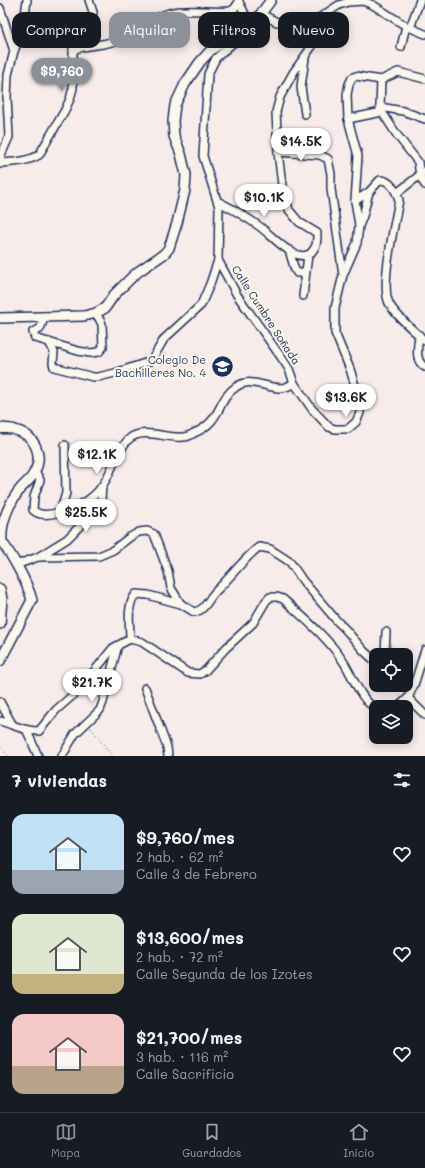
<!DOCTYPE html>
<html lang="es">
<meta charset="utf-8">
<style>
:root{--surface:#171b24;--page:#242831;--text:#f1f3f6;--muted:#9ea1a6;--line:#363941;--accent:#8c9099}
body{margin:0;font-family:Mali,sans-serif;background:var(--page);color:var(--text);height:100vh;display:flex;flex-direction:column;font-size:15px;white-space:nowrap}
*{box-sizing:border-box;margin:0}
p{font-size:13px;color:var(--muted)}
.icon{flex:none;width:22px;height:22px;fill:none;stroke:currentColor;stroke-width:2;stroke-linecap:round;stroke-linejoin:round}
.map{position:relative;height:756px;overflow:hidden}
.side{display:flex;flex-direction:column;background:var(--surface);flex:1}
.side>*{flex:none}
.banner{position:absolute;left:12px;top:12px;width:401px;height:36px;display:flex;gap:8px}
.fabs{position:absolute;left:369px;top:648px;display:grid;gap:8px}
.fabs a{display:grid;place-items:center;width:44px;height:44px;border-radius:8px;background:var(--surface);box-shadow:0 2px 10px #0003;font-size:20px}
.price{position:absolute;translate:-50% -34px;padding:0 9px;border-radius:14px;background:#fff;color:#222;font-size:13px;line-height:26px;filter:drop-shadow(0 1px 2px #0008)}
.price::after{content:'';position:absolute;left:50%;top:24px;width:12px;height:9px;margin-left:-6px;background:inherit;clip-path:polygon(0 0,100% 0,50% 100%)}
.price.active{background:var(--accent);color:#fff}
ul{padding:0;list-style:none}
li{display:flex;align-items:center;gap:12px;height:100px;padding:0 12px}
li span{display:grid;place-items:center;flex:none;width:112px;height:80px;border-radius:12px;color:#555}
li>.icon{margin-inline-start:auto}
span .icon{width:48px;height:48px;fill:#fffc;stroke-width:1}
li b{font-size:17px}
h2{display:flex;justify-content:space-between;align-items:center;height:48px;padding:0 12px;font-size:17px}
.pill{padding:0 14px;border-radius:12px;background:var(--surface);box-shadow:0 2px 10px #0003;font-size:14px;line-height:36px}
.pill.active{background:var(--accent);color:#fff}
.dock{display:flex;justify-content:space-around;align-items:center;height:56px;border-top:1px solid var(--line);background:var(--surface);font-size:11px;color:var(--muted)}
.dock a{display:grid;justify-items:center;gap:2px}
.dock .active{color:var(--accent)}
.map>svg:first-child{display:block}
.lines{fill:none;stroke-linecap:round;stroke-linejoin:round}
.minor-casing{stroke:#1b2f5e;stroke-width:10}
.secondary-casing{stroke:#1b2f5e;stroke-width:12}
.path{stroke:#1b2f5e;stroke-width:1;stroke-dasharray:1 3;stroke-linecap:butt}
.minor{stroke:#fbf7ec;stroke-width:7}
.secondary{stroke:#fbf7ec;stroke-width:9}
.labels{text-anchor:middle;stroke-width:4;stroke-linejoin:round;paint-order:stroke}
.street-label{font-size:11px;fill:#1b2f5e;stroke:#fbf7ec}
.poi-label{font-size:11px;fill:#1b2f5e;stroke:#fbf7ec;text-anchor:end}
</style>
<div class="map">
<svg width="425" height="756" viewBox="0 0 425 756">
<rect width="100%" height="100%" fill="#f8ecea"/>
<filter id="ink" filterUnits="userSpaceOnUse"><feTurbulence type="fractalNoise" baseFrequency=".025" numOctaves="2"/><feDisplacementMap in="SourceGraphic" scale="8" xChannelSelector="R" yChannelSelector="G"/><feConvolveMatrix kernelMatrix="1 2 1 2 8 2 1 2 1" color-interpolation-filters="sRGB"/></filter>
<g filter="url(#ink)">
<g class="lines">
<defs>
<g id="minor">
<path d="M238 0 250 24"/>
<path d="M0 8 14 51 8 75 7 97 9 137 1 155 0 164"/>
<path d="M261 14 277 22 298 23 316 20 339 5 348 2 363 1 373 5 406 26 425 34"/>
<path d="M410 28 420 0"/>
<path d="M401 47 406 26"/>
<path d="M73 50C88 44 105 46 117 40 135 32 150 18 169 13 186 8 211 13 230 11L234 9 239 2"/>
<path d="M14 51 23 30 27 0"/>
<path d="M305 58 301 87 305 114"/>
<path d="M381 80 380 107 382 112 397 135 418 162 420 176 425 185"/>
<path d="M380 107 403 111 425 119"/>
<path d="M348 119 382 112"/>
<path d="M278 152 320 155 328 159 331 174V189L343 275"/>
<path d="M0 163C14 162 27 162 39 155L65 110 70 99 73 88V50L76 39 92 17 93 12 89 0"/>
<path d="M397 193 425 171"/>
<path d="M355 201 369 192 380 180C391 180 396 191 399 200 395 223 380 285 389 303 394 315 416 332 425 341"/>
<path d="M219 202C233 209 246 217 259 226 271 234 296 265 311 253 313 250 315 248 316 245 317 241 317 237 317 233L299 222 289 210 282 185 278 152 276 112 280 97 293 73 320 35 316 20"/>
<path d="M359 225 355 201 358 156 348 119 347 95 349 84 352 78 356 76 381 80 398 72 425 79"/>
<path d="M289 250 295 270 297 273H305"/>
<path d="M218 260 237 295 281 357 289 369 294 383 312 409 329 427 335 429H348L356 422 360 413V402L350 369 335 333V308L343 275 357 243 359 226 363 216 369 192"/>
<path d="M303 296 308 255"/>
<path d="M45 316 40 329 33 332 35 338 78 351 90 353 99 352 103 347 102 324 96 313"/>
<path d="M419 335C418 346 414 361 425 367"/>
<path d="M49 342 54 352 53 363 54 367 93 377H98L115 373 148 362 153 358 164 339 201 305 210 284 218 260 219 207 203 156 208 74 216 58 233 43 251 32 255 27 257 19"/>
<path d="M34 474 38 476 40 480 34 497 33 510C39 516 48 515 56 513 73 510 92 501 102 486 108 478 111 468 116 459 120 453 123 444 129 439 143 427 166 439 183 437 186 437 191 435 194 433 222 422 217 399 236 387 253 375 271 392 286 387 289 386 292 384 294 383"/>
<path d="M60 513 66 493 65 445"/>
<path d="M38 557 67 539 88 518 101 500 102 486"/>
<path d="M16 565 38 557 99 556 113 550 130 537 139 532 147 531 154 534 168 571 171 588 181 604 194 612C205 611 208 599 216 591 231 577 243 559 259 547L270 549 290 562 303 581 337 621 346 630 364 651 376 662"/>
<path d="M130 639C130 625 126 605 136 594L148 595 181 604"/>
<path d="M385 655 386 632"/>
<path d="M145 688 167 747 168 756"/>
<path d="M408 698 425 715"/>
<path d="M0 702 12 724"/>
<path d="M398 707 408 698 414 685 425 650"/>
<path d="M0 721C15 725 23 731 39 731L56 710 80 689 113 648 130 639 142 642 188 673 200 674 206 670 226 648 253 623 266 601 270 597H277L283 599C304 618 327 637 343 661 352 674 361 702 376 708"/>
<path d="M27 731 38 756"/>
<path d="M62 756 75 734 100 710 103 702 118 645"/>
</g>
<g id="secondary">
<path d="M0 318 84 316 96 313 105 308 114 295 131 278 139 271 164 254 169 248 177 223 185 190 186 175 181 154 174 136 173 121 175 105 185 84 200 62 211 50 257 19 271 0"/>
<path d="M0 428C5 429 11 428 15 430 35 435 44 455 34 473 32 478 26 483 22 487 10 501 0 522 2 542 13 557 27 582 32 600L0 661"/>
<path d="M0 589 2 599 0 624"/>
</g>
</defs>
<use href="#minor" class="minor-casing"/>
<use href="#secondary" class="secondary-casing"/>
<g class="path">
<path d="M91 728 112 756"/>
<path d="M0 746 8 756"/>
</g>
<use href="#minor" class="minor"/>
<use href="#secondary" class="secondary"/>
</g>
</g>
<defs>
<symbol id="school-disc" viewBox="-11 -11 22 22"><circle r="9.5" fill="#1b2f5e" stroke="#fbf7ec"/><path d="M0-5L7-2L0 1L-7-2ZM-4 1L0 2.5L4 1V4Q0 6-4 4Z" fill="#fff"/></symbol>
</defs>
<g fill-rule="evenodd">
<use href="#school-disc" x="210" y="354" width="25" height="25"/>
</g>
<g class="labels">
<g class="street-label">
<text transform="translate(266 315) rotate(57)" y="4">Calle Cumbre Soñada</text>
</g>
<g class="poi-label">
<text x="206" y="364">Colegio De<tspan x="206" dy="13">Bachilleres No. 4</tspan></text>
</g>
</g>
</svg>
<div class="fabs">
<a><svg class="icon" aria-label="locate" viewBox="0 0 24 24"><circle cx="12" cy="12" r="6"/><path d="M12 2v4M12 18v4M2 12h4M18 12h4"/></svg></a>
<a><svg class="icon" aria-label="layers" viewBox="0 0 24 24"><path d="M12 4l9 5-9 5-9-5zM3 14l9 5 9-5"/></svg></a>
</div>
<b class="price active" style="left:62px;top:92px">$9,760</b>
<b class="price" style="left:301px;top:162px">$14.5K</b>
<b class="price" style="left:264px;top:218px">$10.1K</b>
<b class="price" style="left:346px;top:418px">$13.6K</b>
<b class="price" style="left:97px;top:475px">$12.1K</b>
<b class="price" style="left:86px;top:533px">$25.5K</b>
<b class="price" style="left:92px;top:703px">$21.7K</b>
<div class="banner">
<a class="pill">Comprar</a>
<a class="pill active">Alquilar</a>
<a class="pill">Filtros</a>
<a class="pill">Nuevo</a>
</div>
</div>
<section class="side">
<h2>7 viviendas<svg class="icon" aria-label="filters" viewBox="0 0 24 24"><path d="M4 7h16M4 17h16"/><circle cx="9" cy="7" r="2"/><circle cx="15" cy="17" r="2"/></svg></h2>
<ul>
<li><span style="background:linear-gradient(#bfe0f5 70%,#9aa5b1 0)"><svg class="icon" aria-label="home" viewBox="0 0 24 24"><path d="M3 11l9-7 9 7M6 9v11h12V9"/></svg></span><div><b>$9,760/mes</b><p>2 hab. · 62 m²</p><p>Calle 3 de Febrero</p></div><svg class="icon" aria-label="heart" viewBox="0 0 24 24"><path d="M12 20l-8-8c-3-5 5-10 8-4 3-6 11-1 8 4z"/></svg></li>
<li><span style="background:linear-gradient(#dfe7d0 75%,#c2b280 0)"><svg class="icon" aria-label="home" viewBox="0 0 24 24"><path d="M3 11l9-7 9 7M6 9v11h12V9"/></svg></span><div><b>$13,600/mes</b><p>2 hab. · 72 m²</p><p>Calle Segunda de los Izotes</p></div><svg class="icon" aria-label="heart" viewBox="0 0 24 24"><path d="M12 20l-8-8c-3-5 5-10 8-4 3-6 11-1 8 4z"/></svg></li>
<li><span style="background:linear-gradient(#f6c9c9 65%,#b9a48a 0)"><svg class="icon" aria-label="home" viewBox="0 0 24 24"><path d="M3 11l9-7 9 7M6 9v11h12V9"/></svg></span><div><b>$21,700/mes</b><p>3 hab. · 116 m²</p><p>Calle Sacrificio</p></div><svg class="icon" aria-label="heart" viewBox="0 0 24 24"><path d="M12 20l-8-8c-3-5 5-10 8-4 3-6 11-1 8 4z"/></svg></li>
</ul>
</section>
<nav class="dock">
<a class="active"><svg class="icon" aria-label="map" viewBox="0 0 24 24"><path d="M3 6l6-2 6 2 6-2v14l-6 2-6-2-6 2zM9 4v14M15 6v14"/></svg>Mapa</a>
<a><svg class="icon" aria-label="saved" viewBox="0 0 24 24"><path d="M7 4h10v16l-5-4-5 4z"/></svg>Guardados</a>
<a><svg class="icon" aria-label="home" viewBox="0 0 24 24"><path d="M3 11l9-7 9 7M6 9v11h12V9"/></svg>Inicio</a>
</nav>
